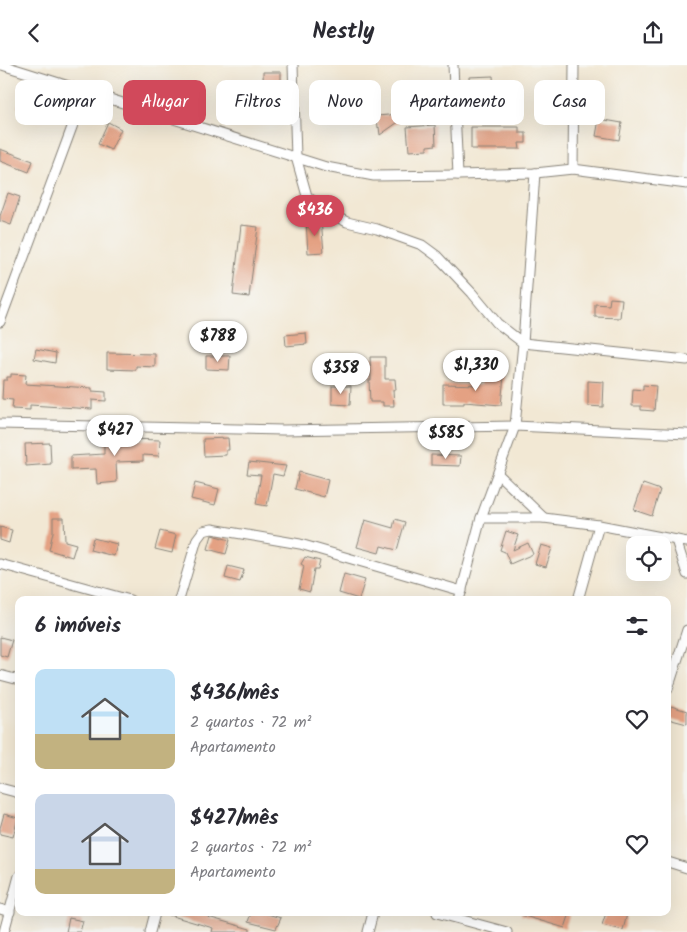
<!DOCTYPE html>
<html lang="pt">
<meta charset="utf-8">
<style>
:root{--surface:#fff;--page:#f2f2f3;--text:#2b2b33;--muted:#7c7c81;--accent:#d1495b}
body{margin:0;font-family:Kalam,sans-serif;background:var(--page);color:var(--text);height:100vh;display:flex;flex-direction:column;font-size:19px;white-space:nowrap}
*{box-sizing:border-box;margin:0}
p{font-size:16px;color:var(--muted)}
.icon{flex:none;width:28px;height:28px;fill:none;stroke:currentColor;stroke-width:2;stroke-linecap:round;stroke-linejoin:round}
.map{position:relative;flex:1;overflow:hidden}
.side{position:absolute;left:15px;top:531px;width:656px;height:320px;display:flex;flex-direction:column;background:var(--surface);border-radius:10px;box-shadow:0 5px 20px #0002}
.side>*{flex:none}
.guide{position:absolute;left:15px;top:15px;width:658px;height:45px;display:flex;gap:10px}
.tools{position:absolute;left:626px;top:471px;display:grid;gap:10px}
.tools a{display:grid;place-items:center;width:45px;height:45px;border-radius:10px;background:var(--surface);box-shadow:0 5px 20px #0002;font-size:25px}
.price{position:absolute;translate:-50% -42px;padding:0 11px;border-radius:18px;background:#fff;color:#222;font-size:16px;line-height:32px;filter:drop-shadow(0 1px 2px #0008)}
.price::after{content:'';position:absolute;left:50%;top:30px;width:15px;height:11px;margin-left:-8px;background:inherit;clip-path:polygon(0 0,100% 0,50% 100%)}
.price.current{background:var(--accent);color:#fff}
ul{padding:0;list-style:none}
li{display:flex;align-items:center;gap:15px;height:125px;padding:0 20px}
li span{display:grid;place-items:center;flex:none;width:140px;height:100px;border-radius:10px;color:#555}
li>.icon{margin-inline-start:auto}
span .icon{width:60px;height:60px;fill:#fffc;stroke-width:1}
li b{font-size:21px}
h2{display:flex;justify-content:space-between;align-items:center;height:60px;padding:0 20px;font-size:21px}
.pill{padding:0 18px;border-radius:10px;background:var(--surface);box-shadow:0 5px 20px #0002;font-size:18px;line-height:45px}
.pill.current{background:var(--accent);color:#fff}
header{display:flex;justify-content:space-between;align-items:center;height:65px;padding:0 20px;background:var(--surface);font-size:22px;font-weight:600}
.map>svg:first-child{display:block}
.building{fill:#e4a183}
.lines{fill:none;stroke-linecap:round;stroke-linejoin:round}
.street-casing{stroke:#878278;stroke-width:11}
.street{stroke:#fff;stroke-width:9}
</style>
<header><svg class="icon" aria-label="back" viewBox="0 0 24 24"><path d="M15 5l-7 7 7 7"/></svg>Nestly<svg class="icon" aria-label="share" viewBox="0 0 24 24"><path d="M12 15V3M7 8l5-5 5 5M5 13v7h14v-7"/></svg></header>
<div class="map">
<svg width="687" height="867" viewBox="0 0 687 867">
<rect width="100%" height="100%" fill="#f6f6f2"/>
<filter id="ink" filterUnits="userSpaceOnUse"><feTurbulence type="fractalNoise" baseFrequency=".02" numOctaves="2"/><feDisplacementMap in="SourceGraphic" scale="10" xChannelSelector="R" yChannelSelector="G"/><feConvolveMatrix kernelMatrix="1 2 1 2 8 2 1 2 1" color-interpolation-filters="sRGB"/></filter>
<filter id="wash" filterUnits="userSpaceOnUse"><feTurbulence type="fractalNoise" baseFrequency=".0096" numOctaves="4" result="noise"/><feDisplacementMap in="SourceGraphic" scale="20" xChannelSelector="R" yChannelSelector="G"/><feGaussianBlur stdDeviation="1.12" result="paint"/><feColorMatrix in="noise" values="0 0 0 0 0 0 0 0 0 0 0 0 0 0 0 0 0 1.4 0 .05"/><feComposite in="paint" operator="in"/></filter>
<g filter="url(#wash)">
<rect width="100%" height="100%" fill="#f2e8d4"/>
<g id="blocks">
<g class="building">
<path d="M263 7H281V18H278L279 39H264Z"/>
<path d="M493 11 495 41 467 43 465 27H470L469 12Z"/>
<path d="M26 22 57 36 54 45 35 37 31 47 17 42Z"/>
<path d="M409 25 412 29 415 27 424 39 412 47 401 31Z"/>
<path d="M411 48 380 70 379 62 378 63 377 51Z"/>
<path d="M599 54 622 58 619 75 596 71Z"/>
<path d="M108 57 121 64 111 85 98 79Z"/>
<path d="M435 60 436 80 427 81V85L409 86 407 62Z"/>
<path d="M471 62H519V68H526V78H519L520 84H471Z"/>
<path d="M0 84 33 96 29 107 0 96Z"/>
<path d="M8 128 20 132 11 160 0 156V151Z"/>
<path d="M321 155 324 187 308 188 306 156Z"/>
<path d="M241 160 258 162 249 232 233 230Z"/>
<path d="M610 233 622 234 620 253 595 252V239L609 240Z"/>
<path d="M306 268 307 279 286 281 285 270Z"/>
<path d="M36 284 56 288 55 298 34 294Z"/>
<path d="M107 288 155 289V302L136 301V305L107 304Z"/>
<path d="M206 291H230L229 305 206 304Z"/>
<path d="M370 292H385V314H395L396 325H393L394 341H383V337H370L369 315H371Z"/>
<path d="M11 309 26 310 25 319 92 323V326L106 327V336L92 335V344L30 340V345L12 344 13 335 2 334 3 315H7V312H11Z"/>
<path d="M481 310 504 311 501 340 464 337V339H443V319L480 320Z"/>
<path d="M588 316 604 317 603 342 588 341Z"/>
<path d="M643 320 656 321 654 346 641 345V341H632L633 324 643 325Z"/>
<path d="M332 321H351L350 340 332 339Z"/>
<path d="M127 372 128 374 160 375 159 391 143 390V396L116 397 117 417 97 419 96 404 71 405V391L104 389V373Z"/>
<path d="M228 373 229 385H226V390L204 391 203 374Z"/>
<path d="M50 378 51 399 26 401 25 379Z"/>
<path d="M431 390 461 391 460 401 431 400Z"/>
<path d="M249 397 286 401 283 411 273 409 267 441 256 439 261 410 247 409Z"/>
<path d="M299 407 328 415 324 432 295 424Z"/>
<path d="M195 418 219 424 215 440 191 434Z"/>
<path d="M643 419 660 425 652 451 634 445Z"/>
<path d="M53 453H64L65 476 76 479 72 492 49 485 53 467Z"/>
<path d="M395 454 405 457 397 485 381 481 379 488 357 482 365 455 393 463Z"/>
<path d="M0 462 12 465 9 478 0 475Z"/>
<path d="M160 466 176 470 172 488 155 484Z"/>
<path d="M506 466 518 470 513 485 528 478 533 489 510 499 505 487 500 485Z"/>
<path d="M212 470 230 475 226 489 208 484Z"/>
<path d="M93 473 117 479 114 491 90 485Z"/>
<path d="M541 480 552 483 546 502 535 499Z"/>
<path d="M305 492 320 496 318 504H314L310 527 299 524 304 501 301 499Z"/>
<path d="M228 501 244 505 240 517 225 513Z"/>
<path d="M344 509 365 515 359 534 339 528Z"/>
<path d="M0 572 12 575 7 592 0 590Z"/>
<path d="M671 641 687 646V659L668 654Z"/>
<path d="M4 749 18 753 13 772 0 769V763Z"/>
<path d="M169 848H210L208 852 250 864V867H212L213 863 169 850Z"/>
<path d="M251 848H264L281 853 276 864 248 857Z"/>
<path d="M522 848H570L565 863 521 850Z"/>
<path d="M606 848H622L627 849 623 865 602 860Z"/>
<path d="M69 853 83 856 80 867H66Z"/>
</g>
</g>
</g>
<g filter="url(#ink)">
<use href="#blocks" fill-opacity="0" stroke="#878278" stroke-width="1"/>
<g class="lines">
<defs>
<g id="street">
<path d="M2 0 326 102 374 111 458 110 535 108 573 104 687 119"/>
<path d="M293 0 296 92 307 131 323 145 347 157 377 164 422 180 437 191 472 228 497 258 523 278 687 295"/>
<path d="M453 0 458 110"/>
<path d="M573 104 574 0"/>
<path d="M0 257 85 27"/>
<path d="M0 359 283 365 515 361 687 369"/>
<path d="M498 409 544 453"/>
<path d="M481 453H544L599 460 687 477"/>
<path d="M676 475 687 509"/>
<path d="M0 499 130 535"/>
<path d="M179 535 197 474 203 466 212 464 300 479 462 526"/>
<path d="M459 535 481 453 515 361 523 278 535 108"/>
<path d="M578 535 599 460"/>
<path d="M0 610 19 615"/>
<path d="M668 624 687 565"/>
<path d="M0 723 19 728"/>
<path d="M668 797 687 803"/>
<path d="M0 844 10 847"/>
<path d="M437 848 507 867"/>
<path d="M4 867 19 811"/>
<path d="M150 867 155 848"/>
<path d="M368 867 373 848"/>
</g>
</defs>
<use href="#street" class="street-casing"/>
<use href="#street" class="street"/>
</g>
</g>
</svg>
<div class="tools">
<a><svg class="icon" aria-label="locate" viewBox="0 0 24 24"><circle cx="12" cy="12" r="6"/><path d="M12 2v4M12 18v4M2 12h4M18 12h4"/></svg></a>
</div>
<b class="price current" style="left:315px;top:172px">$436</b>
<b class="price" style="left:218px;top:298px">$788</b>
<b class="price" style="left:476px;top:327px">$1,330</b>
<b class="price" style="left:341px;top:330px">$358</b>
<b class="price" style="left:115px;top:392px">$427</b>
<b class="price" style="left:446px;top:395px">$585</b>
<div class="guide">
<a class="pill">Comprar</a>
<a class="pill current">Alugar</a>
<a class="pill">Filtros</a>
<a class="pill">Novo</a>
<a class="pill">Apartamento</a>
<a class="pill">Casa</a>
</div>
<section class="side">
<h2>6 imóveis<svg class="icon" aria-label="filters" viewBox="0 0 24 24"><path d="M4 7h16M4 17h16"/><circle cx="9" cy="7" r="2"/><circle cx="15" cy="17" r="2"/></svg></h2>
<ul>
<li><span style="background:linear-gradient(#bfe0f5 65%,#c2b280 0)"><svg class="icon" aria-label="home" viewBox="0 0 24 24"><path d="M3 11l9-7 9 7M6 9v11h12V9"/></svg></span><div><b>$436/mês</b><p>2 quartos · 72 m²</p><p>Apartamento</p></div><svg class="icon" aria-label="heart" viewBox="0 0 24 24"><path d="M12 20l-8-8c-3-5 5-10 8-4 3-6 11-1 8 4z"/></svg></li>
<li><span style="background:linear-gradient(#c9d6e8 75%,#c2b280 0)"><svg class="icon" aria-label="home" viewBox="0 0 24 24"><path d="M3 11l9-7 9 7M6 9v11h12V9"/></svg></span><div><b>$427/mês</b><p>2 quartos · 72 m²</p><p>Apartamento</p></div><svg class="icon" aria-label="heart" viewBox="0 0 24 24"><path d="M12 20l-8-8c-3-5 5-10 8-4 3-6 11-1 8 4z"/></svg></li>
</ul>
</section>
</div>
